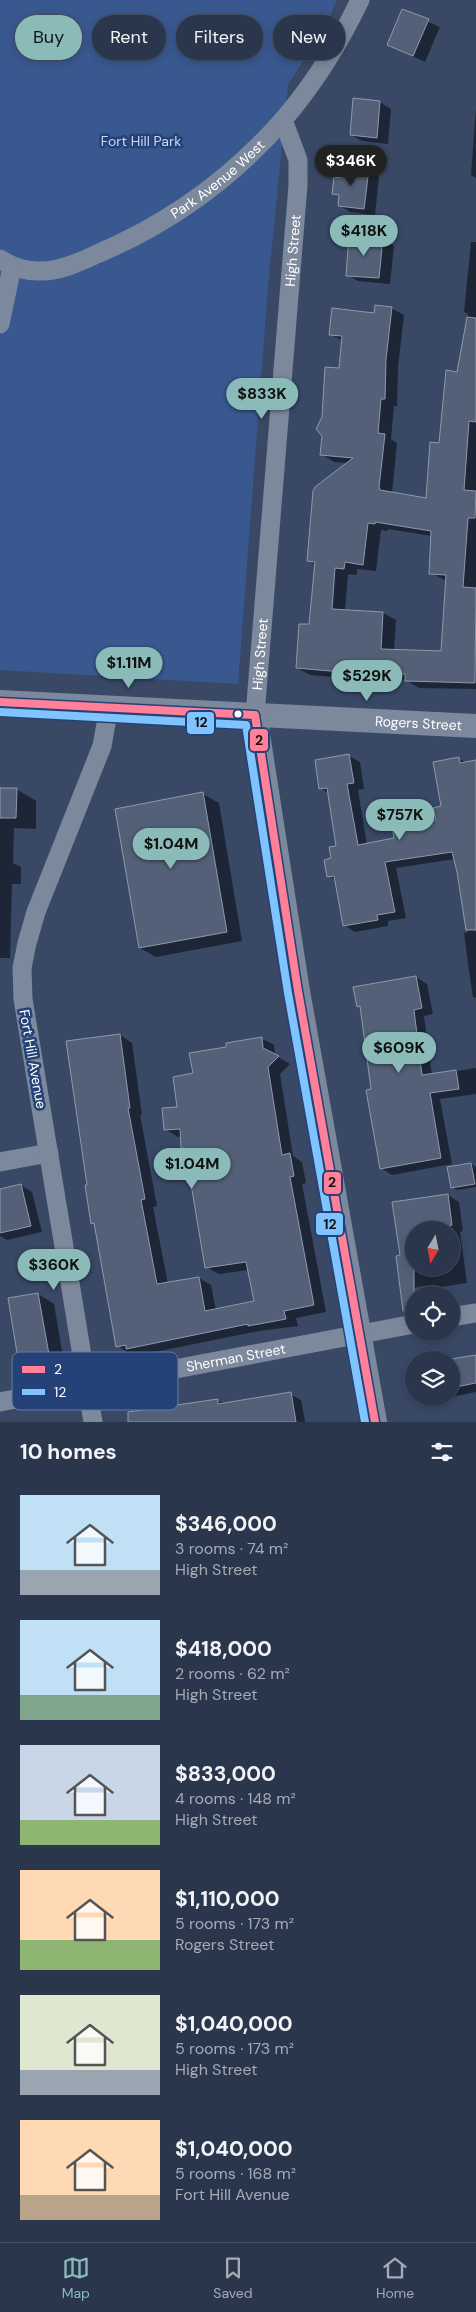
<!DOCTYPE html>
<meta charset="utf-8">
<style>
:root{--surface:#2a364c;--page:#364156;--text:#f1f3f6;--muted:#a5abb5;--line:#465064;--accent:#8bbbb9}
body{margin:0;font-family:"DM Sans",sans-serif;background:var(--page);color:var(--text);height:100vh;display:flex;flex-direction:column;font-size:19px;white-space:nowrap}
*{box-sizing:border-box;margin:0}
p{font-size:16px;color:var(--muted)}
.icon{flex:none;width:28px;height:28px;fill:none;stroke:currentColor;stroke-width:2;stroke-linecap:round;stroke-linejoin:round}
.map{position:relative;height:1422px;overflow:hidden}
.panel{display:flex;flex-direction:column;background:var(--surface);flex:1}
.panel>*{flex:none}
.hud{position:absolute;left:15px;top:15px;width:446px;height:45px;display:flex;gap:10px}
.needle{width:32px;rotate:190deg}
.buttons{position:absolute;left:405px;top:1221px;display:grid;gap:10px}
.buttons a{display:grid;place-items:center;width:55px;height:55px;border-radius:50%;background:var(--surface);box-shadow:0 2px 8px #0003,0 0 0 1px var(--line);font-size:25px}
.price{position:absolute;translate:-50% -42px;padding:0 11px;border-radius:18px;background:var(--accent);color:#111;font-size:16px;line-height:32px;filter:drop-shadow(0 1px 2px #0008)}
.price::after{content:'';position:absolute;left:50%;top:30px;width:15px;height:11px;margin-left:-8px;background:inherit;clip-path:polygon(0 0,100% 0,50% 100%)}
.price.current{background:#222;color:#fff}
ul{padding:0;list-style:none}
li{display:flex;align-items:center;gap:15px;height:125px;padding:0 20px}
li span{display:grid;place-items:center;flex:none;width:140px;height:100px;border-radius:0px;color:#555}
li>.icon{margin-inline-start:auto}
span .icon{width:60px;height:60px;fill:#fffc;stroke-width:1}
li b{font-size:21px}
h2{display:flex;justify-content:space-between;align-items:center;height:60px;padding:0 20px;font-size:21px}
.pill{padding:0 18px;border-radius:22px;background:var(--surface);box-shadow:0 2px 8px #0003,0 0 0 1px var(--line);font-size:18px;line-height:45px}
.pill.current{background:var(--accent);color:#111}
.dock{display:flex;justify-content:space-around;align-items:center;height:70px;border-top:1px solid var(--line);background:var(--surface);font-size:14px;color:var(--muted)}
.dock a{display:grid;justify-items:center;gap:2px}
.dock .current{color:var(--accent)}
.map>svg:first-child{display:block}
.green{fill:#39588f}
.shadow{fill:#0007;fill-rule:evenodd}
.building{fill:#536078;stroke:#8f99ac;fill-rule:evenodd}
.lines{fill:none;stroke-linecap:round;stroke-linejoin:round}
.minor{stroke:#7c889c;stroke-width:19}
.tertiary{stroke:#7c889c;stroke-width:24}
.bus-1-casing{stroke:#254278;stroke-width:11}
.bus-2-casing{stroke:#254278;stroke-width:11}
.bus-1{stroke:#ff8098;stroke-width:8}
.bus-2{stroke:#80c4ff;stroke-width:8}
.bus-dot{fill:#fff;stroke:#254278;stroke-width:2}
.labels{text-anchor:middle;stroke-width:5;stroke-linejoin:round;paint-order:stroke}
.park-label{font-size:14px;fill:#cad8f3;stroke:#254278}
.street-label{font-size:14px;fill:#fff;stroke:#254278}
.key{fill:#254278;stroke:#667ba0;stroke-width:1}
.key-label{font-size:14px;fill:#fff}
.line-badge{stroke:#254278;stroke-width:2}
.pale-badge-label{font-size:14px;text-anchor:middle;font-weight:bold;fill:#111}
</style>
<div class="map">
<svg width="476" height="1422" viewBox="0 0 476 1422">
<rect width="100%" height="100%" fill="#384865"/>
<path class="green" d="M0 0H337L326 25 288 85 268 286 238 684 0 670Z"/>
<g class="shadow">
<path d="M403 11 440 27 425 62 388 45Z"/>
<path d="M354 99 380 102 391 109 388 144 362 141 351 135Z"/>
<path d="M476 108V178L471 175Z"/>
<path d="M368 170 379 177 375 215 350 212 339 205 340 197 333 193 341 180Z"/>
<path d="M382 239 394 246 390 284 358 281 347 275Z"/>
<path d="M471 242H476V689L419 688 406 680 383 678V686L367 685 356 679 310 675 297 668 310 626 316 565 308 560 348 463 334 462 321 454 323 418 340 369 343 341 330 334 391 308 404 315 398 367 397 406H394L391 439 397 443 392 493 427 499 458 373 468 314 464 312ZM388 529 432 536 430 573 447 581 442 652 394 650 396 620 383 613 345 611 348 574 357 575V569L376 571 381 530 387 531Z"/>
<path d="M349 756 360 762 364 789 358 790 367 845 395 839 437 821 459 759 467 763 476 762V998L473 997 469 971 464 933 468 932 455 859 396 868 406 918 388 921V926L355 932 344 925 336 880 329 876 337 847 328 793 320 788Z"/>
<path d="M0 789H16L36 801V829L14 828 13 863 21 867V884H12L10 958H0Z"/>
<path d="M203 794 219 803 242 941 156 957 140 948Z"/>
<path d="M416 977 427 984 433 1014 424 1016 432 1075 476 1068V1094L440 1099 452 1164 392 1175 381 1168 362 1009 358 1006 355 988Z"/>
<path d="M120 1035 132 1043 142 1115H140L157 1206 153 1207 168 1284 199 1278 211 1285 216 1310 255 1302 249 1270 219 1274 206 1267 187 1150 183 1147 182 1136 178 1137 165 1129 179 1108 194 1074 228 1048 261 1038 274 1045 275 1055 290 1064 280 1074 293 1156 302 1162 306 1183 302 1184 326 1312 296 1318 298 1326 259 1331 140 1355 135 1353 130 1354 118 1346 95 1224 93 1223 88 1186Z"/>
<path d="M471 1164 476 1167V1187L457 1190 452 1187Z"/>
<path d="M21 1185 32 1192 42 1232 7 1240 0 1236V1190Z"/>
<path d="M448 1195 459 1202 463 1231 460 1232 467 1283 429 1289 424 1286 412 1288 401 1256 393 1203ZM414 1230H451V1268H414Z"/>
<path d="M38 1294 54 1304 65 1368 36 1373 20 1364Z"/>
<path d="M476 1356V1392L451 1397V1361Z"/>
<path d="M447 1358 450 1360H436Z"/>
<path d="M290 1394 301 1400 305 1422H139L217 1400 225 1404Z"/>
<path d="M430 1398H450L435 1400Z"/>
</g>
<g class="building">
<path d="M402 9 429 19 413 56 387 45Z"/>
<path d="M353 98 380 101 377 138 350 135Z"/>
<path d="M341 165 369 169 364 209 338 206 339 195 332 194 334 177 340 178Z"/>
<path d="M349 235 383 238 379 278 346 276Z"/>
<path d="M375 305 392 307 386 359 385 399H381L378 433 385 434 379 487 380 490 426 498 430 442 439 443 446 370 457 372 467 317 476 318V422L469 421 464 490 476 491 475 518H468L463 587 476 588 475 683 405 681V674L371 671 370 679 353 678V673L296 668 299 624H309L315 562 307 561 313 491 315 487 353 458 320 455 322 436 316 429 322 417 325 367 339 368 342 336 329 335 332 308 374 313ZM375 522 431 531 429 574 446 575 441 651 381 649 383 612 332 609 335 568 344 569 345 562 363 565 368 523 375 524Z"/>
<path d="M349 754 354 783 347 784 358 845 394 838 392 827 436 820 433 808 441 806 433 762 459 757 460 763 476 760V930H466L457 872 452 852 385 862 395 912 377 915 378 920 343 926 334 876 327 877 324 860 331 858 329 847 336 846 327 788 319 789 315 760Z"/>
<path d="M0 788H17L16 818H0Z"/>
<path d="M203 792 227 932 139 948 115 809Z"/>
<path d="M416 976 422 1008 414 1010 422 1075 456 1070 459 1089 430 1093 441 1158 380 1169 366 1090 371 1089 360 1006 357 1007 353 987Z"/>
<path d="M120 1034 130 1108H128L145 1199 141 1200 157 1284 199 1277 205 1311 254 1301 246 1262 205 1268 185 1148H181L180 1129 164 1130 162 1108 177 1107 173 1077 193 1073 189 1053 226 1047V1043L262 1037 263 1048 279 1056 268 1067 282 1155 290 1153 294 1176 290 1177 314 1305 284 1311 286 1319 248 1326V1324L126 1349V1345L116 1347 94 1223 91 1224 85 1185H87L66 1041Z"/>
<path d="M471 1163 475 1184 451 1188 447 1167Z"/>
<path d="M21 1184 31 1226 0 1233V1189Z"/>
<path d="M448 1194 452 1225 449 1226 450 1230H414V1310L403 1311 396 1256 400 1255 392 1202Z"/>
<path d="M38 1293 50 1360 19 1365 8 1298Z"/>
<path d="M476 1355V1383L451 1388V1359Z"/>
<path d="M291 1392 296 1422H128V1412L218 1399V1404Z"/>
</g>
<g class="lines">
<g class="minor">
<path id="s1" d="M0 259C12 267 25 271 39 271 58 272 80 262 97 254 168 224 232 178 283 120 314 84 339 44 360 0"/>
<path d="M0 324 12 267"/>
<path id="s2" d="M255 715 298 185V160L283 120"/>
<path d="M0 1162 49 1153"/>
<path d="M451 1317 476 1313"/>
<path id="s3" d="M0 1402 414 1324"/>
<path d="M93 1422 23 999 22 968 27 943 36 912 102 746 109 707"/>
</g>
<g class="tertiary">
<path id="s4" d="M0 702 476 726"/>
<path d="M255 715 298 991 375 1422"/>
</g>
<defs>
<path id="bus-1" d="M0 702 255 715 298 991 375 1422"/>
<path id="bus-2" d="M0 712 246 725 288 993 365 1422"/>
</defs>
<use href="#bus-1" class="bus-1-casing"/>
<use href="#bus-2" class="bus-2-casing"/>
<use href="#bus-1" class="bus-1"/>
<use href="#bus-2" class="bus-2"/>
</g>
<circle class="bus-dot" cx="238" cy="714" r="4.5"/>
<g class="labels">
<g class="park-label">
<text x="141" y="146">Fort Hill Park</text>
</g>
<g class="street-label">
<text dy="5" stroke="none"><textPath href="#s1" startOffset="245">Park Avenue West</textPath></text>
<text dy="5" stroke="none"><textPath href="#s2" startOffset="466">High Street</textPath></text>
<text dy="5" stroke="none"><textPath href="#s2" startOffset="61">High Street</textPath></text>
<text dy="5" stroke="none"><textPath href="#s4" startOffset="419">Rogers Street</textPath></text>
<text transform="translate(33 1059) rotate(80)" y="5">Fort Hill Avenue</text>
<text dy="5" stroke="none"><textPath href="#s3" startOffset="240">Sherman Street</textPath></text>
</g>
</g>
<rect x="12" y="1352" width="166" height="58" rx="8" class="key"/>
<rect x="22" y="1366" width="23" height="7" fill="#ff8098"/>
<rect x="22" y="1389" width="23" height="6" fill="#80c4ff"/>
<g class="key-label">
<text x="54" y="1374">2</text>
<text x="54" y="1397">12</text>
</g>
<g class="line-badge">
<rect x="186" y="711" width="29" height="24" rx="5" fill="#80c4ff"/>
<rect x="249" y="728" width="20" height="24" rx="5" fill="#ff8098"/>
<rect x="323" y="1171" width="19" height="24" rx="5" fill="#ff8098"/>
<rect x="315" y="1212" width="29" height="24" rx="5" fill="#80c4ff"/>
</g>
<g class="pale-badge-label">
<text x="201" y="727">12</text>
<text x="259" y="745">2</text>
<text x="332" y="1187">2</text>
<text x="330" y="1229">12</text>
</g>
</svg>
<div class="buttons">
<a><svg class="needle" viewBox="-14 -14 28 28"><path d="M0-13l5 13h-10z" fill="#e53935"/><path d="M0 13l5-13h-10z" fill="#a5abb5"/></svg></a>
<a><svg class="icon" aria-label="locate" viewBox="0 0 24 24"><circle cx="12" cy="12" r="6"/><path d="M12 2v4M12 18v4M2 12h4M18 12h4"/></svg></a>
<a><svg class="icon" aria-label="layers" viewBox="0 0 24 24"><path d="M12 4l9 5-9 5-9-5zM3 14l9 5 9-5"/></svg></a>
</div>
<b class="price current" style="left:351px;top:187px">$346K</b>
<b class="price" style="left:364px;top:257px">$418K</b>
<b class="price" style="left:262px;top:420px">$833K</b>
<b class="price" style="left:129px;top:689px">$1.11M</b>
<b class="price" style="left:367px;top:702px">$529K</b>
<b class="price" style="left:400px;top:841px">$757K</b>
<b class="price" style="left:171px;top:870px">$1.04M</b>
<b class="price" style="left:399px;top:1074px">$609K</b>
<b class="price" style="left:192px;top:1190px">$1.04M</b>
<b class="price" style="left:54px;top:1291px">$360K</b>
<div class="hud">
<a class="pill current">Buy</a>
<a class="pill">Rent</a>
<a class="pill">Filters</a>
<a class="pill">New</a>
</div>
</div>
<section class="panel">
<h2>10 homes<svg class="icon" aria-label="filters" viewBox="0 0 24 24"><path d="M4 7h16M4 17h16"/><circle cx="9" cy="7" r="2"/><circle cx="15" cy="17" r="2"/></svg></h2>
<ul>
<li><span style="background:linear-gradient(#bfe0f5 75%,#9aa5b1 0)"><svg class="icon" aria-label="home" viewBox="0 0 24 24"><path d="M3 11l9-7 9 7M6 9v11h12V9"/></svg></span><div><b>$346,000</b><p>3 rooms · 74 m²</p><p>High Street</p></div></li>
<li><span style="background:linear-gradient(#bfe0f5 75%,#7fa58c 0)"><svg class="icon" aria-label="home" viewBox="0 0 24 24"><path d="M3 11l9-7 9 7M6 9v11h12V9"/></svg></span><div><b>$418,000</b><p>2 rooms · 62 m²</p><p>High Street</p></div></li>
<li><span style="background:linear-gradient(#c9d6e8 75%,#8fb573 0)"><svg class="icon" aria-label="home" viewBox="0 0 24 24"><path d="M3 11l9-7 9 7M6 9v11h12V9"/></svg></span><div><b>$833,000</b><p>4 rooms · 148 m²</p><p>High Street</p></div></li>
<li><span style="background:linear-gradient(#ffd9b3 70%,#8fb573 0)"><svg class="icon" aria-label="home" viewBox="0 0 24 24"><path d="M3 11l9-7 9 7M6 9v11h12V9"/></svg></span><div><b>$1,110,000</b><p>5 rooms · 173 m²</p><p>Rogers Street</p></div></li>
<li><span style="background:linear-gradient(#dfe7d0 75%,#9aa5b1 0)"><svg class="icon" aria-label="home" viewBox="0 0 24 24"><path d="M3 11l9-7 9 7M6 9v11h12V9"/></svg></span><div><b>$1,040,000</b><p>5 rooms · 173 m²</p><p>High Street</p></div></li>
<li><span style="background:linear-gradient(#ffd9b3 75%,#b9a48a 0)"><svg class="icon" aria-label="home" viewBox="0 0 24 24"><path d="M3 11l9-7 9 7M6 9v11h12V9"/></svg></span><div><b>$1,040,000</b><p>5 rooms · 168 m²</p><p>Fort Hill Avenue</p></div></li>
</ul>
</section>
<nav class="dock">
<a class="current"><svg class="icon" aria-label="map" viewBox="0 0 24 24"><path d="M3 6l6-2 6 2 6-2v14l-6 2-6-2-6 2zM9 4v14M15 6v14"/></svg>Map</a>
<a><svg class="icon" aria-label="saved" viewBox="0 0 24 24"><path d="M7 4h10v16l-5-4-5 4z"/></svg>Saved</a>
<a><svg class="icon" aria-label="home" viewBox="0 0 24 24"><path d="M3 11l9-7 9 7M6 9v11h12V9"/></svg>Home</a>
</nav>
